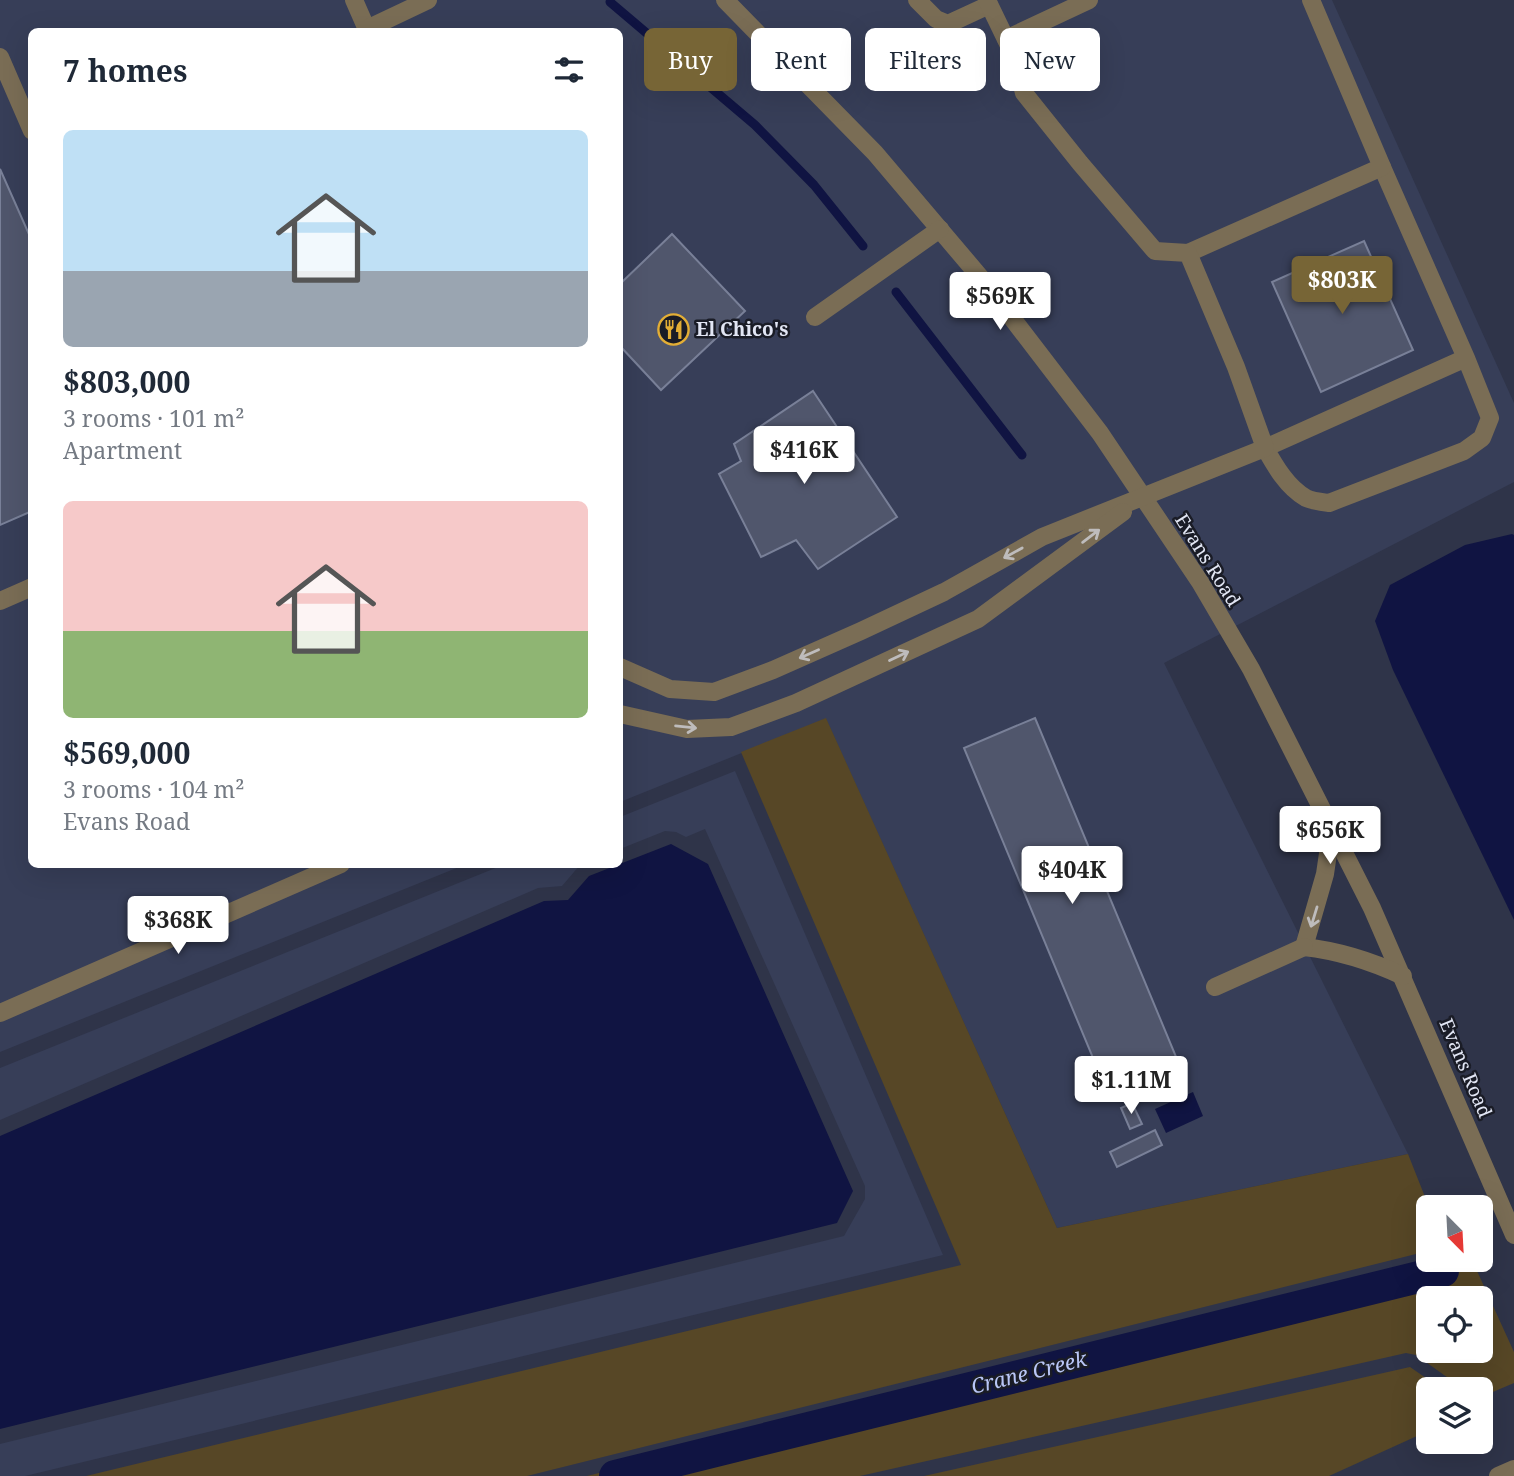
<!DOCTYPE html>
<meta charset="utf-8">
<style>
:root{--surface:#fff;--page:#f6f6f7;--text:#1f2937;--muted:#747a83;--accent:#776536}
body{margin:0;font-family:"Noto Serif",serif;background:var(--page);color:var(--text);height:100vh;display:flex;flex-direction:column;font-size:26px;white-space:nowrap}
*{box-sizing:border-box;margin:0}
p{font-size:23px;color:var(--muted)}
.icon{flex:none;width:38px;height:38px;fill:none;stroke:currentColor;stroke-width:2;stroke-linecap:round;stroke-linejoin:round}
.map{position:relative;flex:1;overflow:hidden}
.side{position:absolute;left:28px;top:28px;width:595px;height:840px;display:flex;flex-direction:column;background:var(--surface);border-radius:10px;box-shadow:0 7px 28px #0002}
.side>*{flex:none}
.banner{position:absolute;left:644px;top:28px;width:665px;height:63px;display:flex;gap:14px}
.needle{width:46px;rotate:156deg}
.buttons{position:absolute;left:1416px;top:1195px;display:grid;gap:14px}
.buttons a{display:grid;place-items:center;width:77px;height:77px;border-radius:10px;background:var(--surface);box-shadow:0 7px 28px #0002;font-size:35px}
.price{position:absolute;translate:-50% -60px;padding:0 16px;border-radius:7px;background:#fff;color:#222;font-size:23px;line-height:46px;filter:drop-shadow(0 2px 4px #0008)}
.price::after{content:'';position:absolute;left:50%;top:42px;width:21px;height:16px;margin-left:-10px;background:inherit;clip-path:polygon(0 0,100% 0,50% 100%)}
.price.selected{background:var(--accent);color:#fff}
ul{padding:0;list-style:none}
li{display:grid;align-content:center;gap:14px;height:371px;padding:0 35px}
li span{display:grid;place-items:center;height:217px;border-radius:10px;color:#555}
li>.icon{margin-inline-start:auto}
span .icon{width:126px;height:126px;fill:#fffc;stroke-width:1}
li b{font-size:30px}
h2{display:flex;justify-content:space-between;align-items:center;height:84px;padding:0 35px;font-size:30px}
.pill{padding:0 24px;border-radius:10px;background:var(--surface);box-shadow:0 7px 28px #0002;font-size:24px;line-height:63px}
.pill.selected{background:var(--accent);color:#fff}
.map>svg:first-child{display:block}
.built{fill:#373e58}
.green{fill:#574726;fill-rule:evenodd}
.water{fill:#101442}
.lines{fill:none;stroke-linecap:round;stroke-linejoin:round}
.stream{stroke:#101442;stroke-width:9}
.canal{stroke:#101442;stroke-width:32}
.building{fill:#50566c;stroke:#798098;stroke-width:2}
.minor{stroke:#7a6d55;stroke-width:18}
.oneway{stroke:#bebcbc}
.labels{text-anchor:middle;stroke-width:5;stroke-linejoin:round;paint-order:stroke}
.poi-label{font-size:19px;font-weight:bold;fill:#e2e6f4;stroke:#1a1c26;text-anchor:start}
.street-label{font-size:19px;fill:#e2e6f4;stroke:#1a1c26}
.water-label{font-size:21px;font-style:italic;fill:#b9c6f6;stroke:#1a1c26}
</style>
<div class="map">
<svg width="1514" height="1476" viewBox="0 0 1514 1476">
<rect width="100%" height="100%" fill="#2f3449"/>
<g class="built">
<path d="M0 0H1332L1514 403V482L1164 663 1408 1154 1057 1228 826 719 620 802V32H32V864L464 865 0 1052Z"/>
<path d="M735 771 943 1255 25 1476H0V1444L844 1236 865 1199V1186L705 829 686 837 676 832 665 831 620 849V817Z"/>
<path d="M503 865H580L562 886 538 888 0 1120V1068Z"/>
</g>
<g class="green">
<path d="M826 718 1057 1228 1408 1154 1429 1207 1428 1251 527 1476H86L961 1265 741 752Z"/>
<path d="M1438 1260H1472L1514 1352V1383L1481 1397 1480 1390 1461 1389 1458 1385 1416 1355 1406 1353 860 1476H587L1432 1265ZM1428 1298H1480V1351H1428Z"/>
<path d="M1410 1367 1442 1389 1428 1390V1431L1329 1476H924Z"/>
</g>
<g class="water">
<path d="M1512 534 1514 535V920L1393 670 1375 621 1390 585 1465 545Z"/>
<path d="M671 844 708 864 853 1191 837 1223 0 1429V1136L544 901 568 900 589 876Z"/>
<path d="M1193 1092 1203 1116 1166 1133 1155 1109Z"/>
</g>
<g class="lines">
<g class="stream">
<path d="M610 2 755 125 814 185 863 246"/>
<path d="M896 292 1022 455"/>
</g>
<path class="canal" d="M615 1476 1443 1271"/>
</g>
<g class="building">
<path d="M0 169 32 241V511L0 525Z"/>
<path d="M672 234 745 311 661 390 620 346V284Z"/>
<path d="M1364 241 1413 350 1321 392 1272 282Z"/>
<path d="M813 391 897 517 818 569 796 540 761 557 719 474 741 461 734 444Z"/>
<path d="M1035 718 1179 1064 1108 1094 964 748Z"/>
<path d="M1132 1103 1142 1124 1130 1129 1121 1108Z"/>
<path d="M1155 1130 1162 1145 1117 1167 1110 1152Z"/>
</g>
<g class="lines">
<g class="minor">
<path d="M354 0 368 32"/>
<path d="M725 0 875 153 986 284 1100 433 1200 582 1251 669 1372 908 1514 1235"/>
<path d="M917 0 936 19 948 24 989 5"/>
<path d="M367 29 428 0"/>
<path d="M1006 39 1089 0"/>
<path d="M0 57 32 131"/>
<path d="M1382 167 1466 358 1265 448C1275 466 1287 487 1306 498 1312 501 1322 502 1329 503L1464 451 1482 438 1490 418 1466 358"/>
<path d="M1188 253 1382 167 1311 0"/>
<path d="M815 317 940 229"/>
<path d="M0 601 32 587"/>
<path d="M620 667 670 689 714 692 773 670 861 631 944 592 1042 537 1265 448 1236 367 1188 253 1155 251 1080 163 1024 93 1015 58 987 0"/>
<path d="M620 714 687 729 731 727 796 703 978 619 1123 512"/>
<path d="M1332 826 1325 874 1304 947C1340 951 1371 961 1403 976"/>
<path d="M1215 987 1304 947"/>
<path d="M0 1013 341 864"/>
<path d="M1498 1476 1514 1469"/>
</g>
</g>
<defs><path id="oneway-shaft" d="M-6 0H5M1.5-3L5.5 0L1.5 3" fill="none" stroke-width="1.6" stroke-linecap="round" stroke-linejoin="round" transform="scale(1.75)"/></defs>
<g class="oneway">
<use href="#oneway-shaft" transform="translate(1091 536) rotate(-37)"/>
<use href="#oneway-shaft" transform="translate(1013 553) rotate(151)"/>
<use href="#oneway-shaft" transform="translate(809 654) rotate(156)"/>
<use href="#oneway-shaft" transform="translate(899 656) rotate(-25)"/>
<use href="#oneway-shaft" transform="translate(686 727) rotate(6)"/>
<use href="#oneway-shaft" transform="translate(1314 917) rotate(107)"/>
</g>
<defs>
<symbol id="restaurant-ring" viewBox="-11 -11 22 22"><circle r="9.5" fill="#1a1c26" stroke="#e3ae35" stroke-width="1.5"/><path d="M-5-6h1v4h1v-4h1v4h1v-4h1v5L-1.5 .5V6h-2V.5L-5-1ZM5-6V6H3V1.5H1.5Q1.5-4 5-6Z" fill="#e3ae35"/></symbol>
</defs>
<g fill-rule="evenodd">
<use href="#restaurant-ring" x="656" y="312" width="35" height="35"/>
</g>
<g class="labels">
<g class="poi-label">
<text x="696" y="336">El Chico's</text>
</g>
<g class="street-label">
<text transform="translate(1208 560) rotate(58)" y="7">Evans Road</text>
<text transform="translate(1466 1068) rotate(67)" y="7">Evans Road</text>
</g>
<g class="water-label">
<text transform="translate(1029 1373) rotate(-14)" y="7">Crane Creek</text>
</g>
</g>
</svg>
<div class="buttons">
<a><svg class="needle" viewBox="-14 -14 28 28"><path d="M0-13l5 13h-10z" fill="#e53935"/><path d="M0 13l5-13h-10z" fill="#747a83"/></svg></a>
<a><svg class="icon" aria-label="locate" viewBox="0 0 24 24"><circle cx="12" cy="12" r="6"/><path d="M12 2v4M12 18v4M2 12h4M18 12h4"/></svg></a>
<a><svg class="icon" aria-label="layers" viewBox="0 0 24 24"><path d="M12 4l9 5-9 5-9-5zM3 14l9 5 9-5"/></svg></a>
</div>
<b class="price selected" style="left:1342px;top:316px">$803K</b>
<b class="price" style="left:1000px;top:332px">$569K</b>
<b class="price" style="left:804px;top:486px">$416K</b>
<b class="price" style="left:1330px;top:866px">$656K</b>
<b class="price" style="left:1072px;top:906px">$404K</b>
<b class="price" style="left:178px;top:956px">$368K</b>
<b class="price" style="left:1131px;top:1116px">$1.11M</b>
<div class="banner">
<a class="pill selected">Buy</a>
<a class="pill">Rent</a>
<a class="pill">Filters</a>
<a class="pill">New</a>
</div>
<section class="side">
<h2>7 homes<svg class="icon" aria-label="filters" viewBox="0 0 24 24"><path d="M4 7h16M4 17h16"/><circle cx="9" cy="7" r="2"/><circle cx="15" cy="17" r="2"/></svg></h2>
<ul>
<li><span style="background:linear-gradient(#bfe0f5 65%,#9aa5b1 0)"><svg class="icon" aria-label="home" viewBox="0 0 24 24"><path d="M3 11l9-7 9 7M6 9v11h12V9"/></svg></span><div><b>$803,000</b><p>3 rooms · 101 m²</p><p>Apartment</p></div></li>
<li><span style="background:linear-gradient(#f6c9c9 60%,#8fb573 0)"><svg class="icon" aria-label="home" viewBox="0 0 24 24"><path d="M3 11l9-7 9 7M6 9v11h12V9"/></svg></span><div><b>$569,000</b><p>3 rooms · 104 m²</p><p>Evans Road</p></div></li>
</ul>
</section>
</div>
